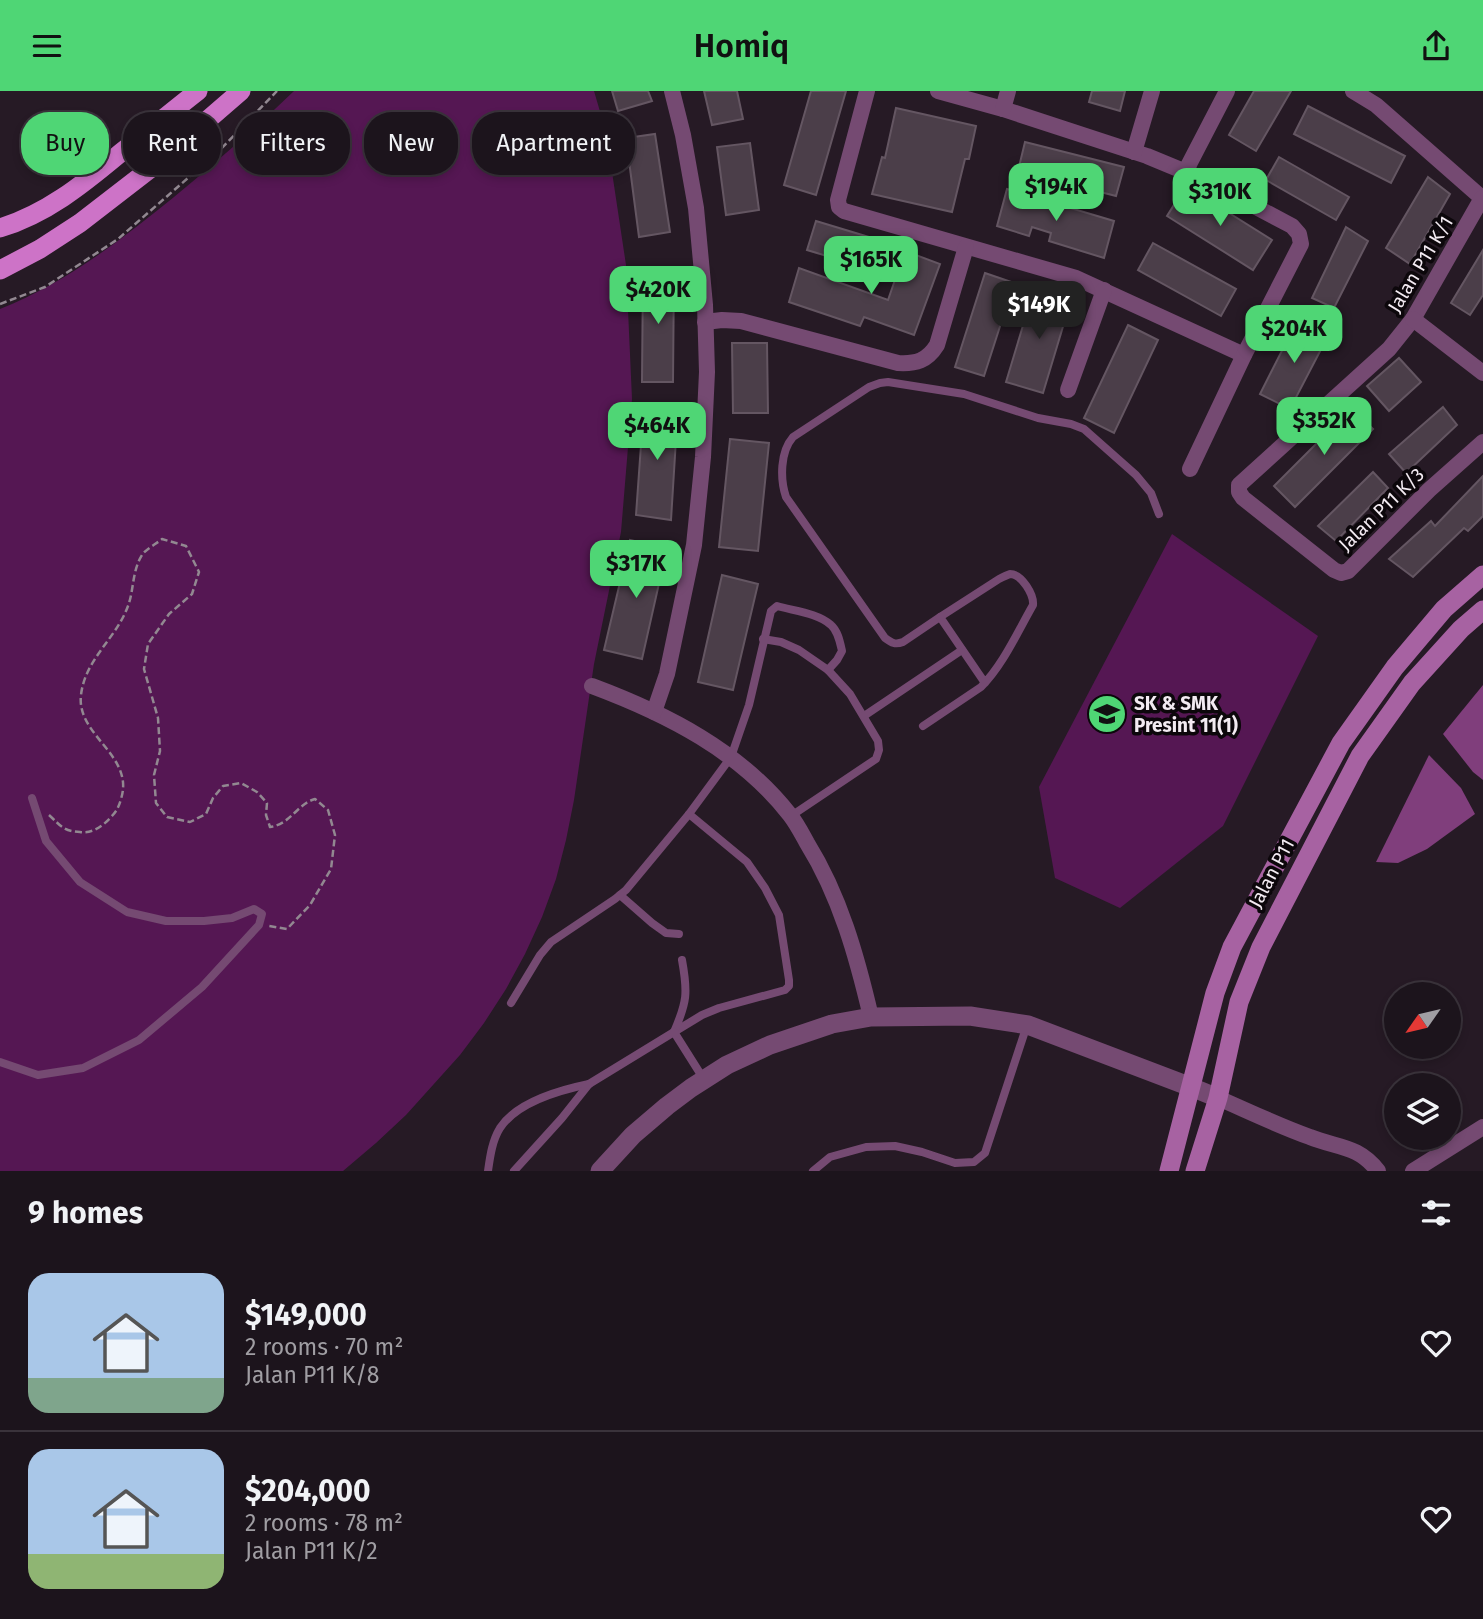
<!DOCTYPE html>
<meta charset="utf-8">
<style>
:root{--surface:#1c141c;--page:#251d25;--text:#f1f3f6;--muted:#a09ea3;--line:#3a333b;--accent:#4fd675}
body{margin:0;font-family:"Fira Sans",sans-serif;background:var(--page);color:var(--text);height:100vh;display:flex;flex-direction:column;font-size:26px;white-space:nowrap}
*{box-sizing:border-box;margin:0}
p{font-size:23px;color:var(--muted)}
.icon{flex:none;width:38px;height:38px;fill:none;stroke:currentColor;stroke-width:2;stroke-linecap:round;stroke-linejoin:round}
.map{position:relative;height:1080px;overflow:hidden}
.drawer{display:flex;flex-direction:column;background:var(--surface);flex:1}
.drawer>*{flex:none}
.hud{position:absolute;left:21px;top:21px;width:700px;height:63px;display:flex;gap:14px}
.needle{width:46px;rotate:236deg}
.buttons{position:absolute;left:1384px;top:891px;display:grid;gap:14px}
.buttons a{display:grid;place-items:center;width:77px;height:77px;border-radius:50%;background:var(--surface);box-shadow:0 4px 10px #0003,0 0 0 2px var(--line);font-size:35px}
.price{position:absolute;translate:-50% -60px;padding:0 16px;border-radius:14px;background:var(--accent);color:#111;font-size:23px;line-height:46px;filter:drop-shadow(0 2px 4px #0008)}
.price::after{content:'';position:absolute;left:50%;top:42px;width:21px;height:16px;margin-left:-10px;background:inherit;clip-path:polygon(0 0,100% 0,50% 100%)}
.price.selected{background:#222;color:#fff}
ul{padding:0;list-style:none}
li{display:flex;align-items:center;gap:21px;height:175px;padding:0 28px}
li+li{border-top:2px solid var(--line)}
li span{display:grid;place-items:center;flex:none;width:196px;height:140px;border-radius:21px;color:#555}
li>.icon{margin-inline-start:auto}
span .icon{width:84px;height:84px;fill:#fffc;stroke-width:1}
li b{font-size:30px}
h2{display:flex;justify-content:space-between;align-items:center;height:84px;padding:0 28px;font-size:30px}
.chip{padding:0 24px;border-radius:28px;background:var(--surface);box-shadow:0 4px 10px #0003,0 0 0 2px var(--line);font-size:24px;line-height:63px}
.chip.selected{background:var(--accent);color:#111}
header{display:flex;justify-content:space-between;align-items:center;height:91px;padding:0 28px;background:var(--accent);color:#111;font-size:32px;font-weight:600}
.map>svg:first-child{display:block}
.green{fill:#551753}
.water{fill:#803e7c}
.building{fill:#4b3e49;stroke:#645662;stroke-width:2}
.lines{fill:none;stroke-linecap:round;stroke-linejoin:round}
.path{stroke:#928891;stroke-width:2.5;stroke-dasharray:7 3.5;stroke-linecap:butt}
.service{stroke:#754a72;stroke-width:8}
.minor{stroke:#754a72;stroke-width:16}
.tertiary{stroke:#754a72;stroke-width:19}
.secondary{stroke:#a762a2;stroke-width:19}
.primary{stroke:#cd73c7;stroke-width:19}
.labels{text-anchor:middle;stroke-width:7;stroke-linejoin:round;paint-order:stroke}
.street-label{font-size:19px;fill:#f3ebf2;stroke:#0c070b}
.poi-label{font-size:19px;font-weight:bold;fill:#f3ebf2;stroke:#0c070b;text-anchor:start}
</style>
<header><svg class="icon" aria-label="menu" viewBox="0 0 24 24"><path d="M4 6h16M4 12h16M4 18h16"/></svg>Homiq<svg class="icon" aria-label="share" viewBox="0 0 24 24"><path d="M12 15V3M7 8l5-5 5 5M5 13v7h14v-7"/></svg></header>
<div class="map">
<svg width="1483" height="1080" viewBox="0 0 1483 1080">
<rect width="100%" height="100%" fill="#261a25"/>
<g class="green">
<path d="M294 0H594L606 41 626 174 632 308 621 441 594 573 574 709 566 749 556 788 542 826 525 863 506 898 484 932 460 964 406 1024 376 1052 343 1080H0V218C65 192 120 150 174 106 215 72 256 37 294 0Z"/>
<path d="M1172 443 1318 545 1223 735 1120 817 1055 787 1039 696Z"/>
</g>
<g class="water">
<path d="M1483 594V689L1473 681 1443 643Z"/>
<path d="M1429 664 1461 697 1475 723 1427 758 1398 772 1376 771Z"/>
</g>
<g class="building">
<path d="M612 0H648L652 10 618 20Z"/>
<path d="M704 0H737L743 28 712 34Z"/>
<path d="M811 0H846L816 104 784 94Z"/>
<path d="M1092 0H1125L1120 20 1089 11Z"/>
<path d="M1254 0H1291L1256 60 1229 44Z"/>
<path d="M1308 15 1405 65 1391 92 1294 43Z"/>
<path d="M896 17 976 35 969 68H965L952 121 872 103 882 66 885 67Z"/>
<path d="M655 43 670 141 639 146 626 47Z"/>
<path d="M1025 51 1124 76 1116 105 1018 80Z"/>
<path d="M750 52 759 119 726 124 717 56Z"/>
<path d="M1279 66 1349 106 1336 129 1266 89Z"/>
<path d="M1428 86 1450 103 1410 173 1386 157Z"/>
<path d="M1186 95 1272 149 1253 179 1167 125Z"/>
<path d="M1007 98 1114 130 1104 167 1049 150 1051 142 1032 136 1029 145 997 135Z"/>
<path d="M816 130 882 150 873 179 807 159Z"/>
<path d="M1346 136 1368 150 1334 217 1312 207Z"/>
<path d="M1153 152 1236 198 1221 225 1138 179Z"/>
<path d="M1483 159V204L1470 224 1451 212Z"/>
<path d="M905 160 940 173 914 244 864 226 860 235 789 211 799 177 888 209Z"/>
<path d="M643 179H674L673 291H642Z"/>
<path d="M985 182 1014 192 984 285 955 276Z"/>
<path d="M1034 198 1071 209 1043 302 1006 291Z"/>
<path d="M1297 230 1328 245 1290 318 1260 303Z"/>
<path d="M1128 234 1158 249 1114 342 1084 327Z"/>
<path d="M732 252H767L768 322H733Z"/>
<path d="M1399 267 1421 291 1389 320 1367 295Z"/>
<path d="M644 312 678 316 671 429 636 424Z"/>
<path d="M1443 316 1457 334 1406 382 1389 363Z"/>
<path d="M1352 317 1373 338 1295 416 1274 395Z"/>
<path d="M730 348 769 352 758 460 719 456Z"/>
<path d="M1373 381 1388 397 1336 450 1318 435Z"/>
<path d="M1483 385V425L1468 440 1464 437 1413 486 1389 468 1431 430 1435 435Z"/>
<path d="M630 449 667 457 642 568 604 559Z"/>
<path d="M722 484 758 493 733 599 698 591Z"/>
</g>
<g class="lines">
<g class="path">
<path d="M0 213 45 196 118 148 219 60 277 0"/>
<path d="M49 724C61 735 63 740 80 741 92 743 103 735 111 726 117 720 119 715 121 708 135 664 76 645 81 604 85 568 116 548 128 515 134 499 132 480 142 464 146 458 156 453 162 448L186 455 199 481 192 503 169 523 148 553 144 578 158 627 160 660 154 684 156 712 167 726 190 731 206 723 213 707 223 695 241 692 257 701 267 712 266 724 270 736C291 733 297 713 315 708L328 719 335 744 331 778 310 814 287 838 269 835"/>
</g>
<g class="service">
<path d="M940 526 903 551C895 554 892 552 885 547L786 406C780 388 780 361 793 346L869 296 880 292 888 291 964 303 1038 327 1071 333 1084 338 1136 384 1151 402 1159 423"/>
<path d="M763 548 781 551 799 559 828 579 850 603 878 650 879 659 876 668 791 725"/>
<path d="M864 625 962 559"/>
<path d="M923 635 981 596C1003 574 1017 542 1033 514 1034 504 1022 483 1010 483 1007 484 1003 486 999 488L940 526 985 592"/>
<path d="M620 804 652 832 666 842 679 843"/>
<path d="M511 912 540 864 551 851 615 808 626 799 689 723 731 666 749 614 771 520 777 515C794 520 818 522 831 534 838 540 840 551 842 560L837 569 828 579"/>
<path d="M674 941 702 924 719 917 785 899 789 895V889L779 824 765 797 747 771 689 723"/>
<path d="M674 941C687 911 688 902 682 869"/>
<path d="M0 971 38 984 83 977 139 949 202 896 259 834 262 823 254 818 232 827 204 830H166L127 821 80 791 46 750 32 707"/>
<path d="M488 1080C490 1066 492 1050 500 1037 517 1011 560 999 589 993"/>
<path d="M514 1080 562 1027 589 993 674 941 703 987"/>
<path d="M813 1080 830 1066 866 1056 895 1055 922 1061 955 1072 974 1071 985 1062 1027 934"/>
</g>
<g class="minor">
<path d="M867 0 838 109 839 116 844 120 1076 187 1244 264"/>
<path d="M938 0 1003 18 1147 65 1205 89 1292 135 1299 143 1301 153 1244 264 1190 378"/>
<path d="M1353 0 1376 14 1483 108"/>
<path d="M1003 18 1008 0"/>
<path d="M1134 61 1152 0"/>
<path d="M1185 81 1227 0"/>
<path d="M1482 107 1413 228 1389 258 1239 394V401L1243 407 1334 479 1341 482 1348 480 1429 399 1483 351"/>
<path d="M1413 228 1483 282"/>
<path d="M705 231 722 229 741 230 898 272C916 273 927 270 937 254L966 156"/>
<path d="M1068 299 1104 199"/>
<path d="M592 595C667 623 740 660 790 724 797 733 802 743 807 752 840 805 857 866 871 926"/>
<path d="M654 621 667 583 694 454 703 366 707 281 705 214 696 117 683 44 672 0"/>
<path d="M1218 1007C1248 1020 1279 1035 1310 1046 1337 1057 1358 1054 1378 1080"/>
<path d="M1413 1080 1483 1036"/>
</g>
<path class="tertiary" d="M600 1080 633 1044 667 1015 691 997 727 974 770 954 832 933 871 926 970 925 1028 934 1191 996 1218 1007"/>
<g class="secondary">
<path d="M1169 1080 1215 902 1232 856 1341 652 1395 576 1444 518 1483 484"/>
<path d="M1195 1080 1218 1007 1239 911 1261 856 1360 665 1412 592 1461 538 1483 519"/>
</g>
<g class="primary">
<path d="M0 137C46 123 82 94 118 64 145 43 171 21 198 0"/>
<path d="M0 179 40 158 80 132 159 71 241 0"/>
</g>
</g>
<defs>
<symbol id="school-disc" viewBox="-11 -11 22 22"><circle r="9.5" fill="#4fd675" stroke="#0c070b"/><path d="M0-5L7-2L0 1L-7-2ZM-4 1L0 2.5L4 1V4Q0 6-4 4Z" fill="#111"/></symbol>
</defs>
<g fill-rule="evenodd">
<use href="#school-disc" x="1085" y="601" width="44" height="44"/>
</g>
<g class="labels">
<g class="street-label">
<text transform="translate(1420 173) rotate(-59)" y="7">Jalan P11 K/1</text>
<text transform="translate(1381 418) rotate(-44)" y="7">Jalan P11 K/3</text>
<text transform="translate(1271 782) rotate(-62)" y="7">Jalan P11</text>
</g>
<g class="poi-label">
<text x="1134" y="619">SK &amp; SMK<tspan x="1134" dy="22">Presint 11(1)</tspan></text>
</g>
</g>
</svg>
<div class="buttons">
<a><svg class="needle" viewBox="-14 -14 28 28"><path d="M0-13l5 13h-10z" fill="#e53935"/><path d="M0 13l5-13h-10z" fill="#a09ea3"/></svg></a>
<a><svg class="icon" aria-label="layers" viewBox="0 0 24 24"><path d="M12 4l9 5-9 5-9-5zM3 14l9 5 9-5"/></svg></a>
</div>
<b class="price" style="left:1056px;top:132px">$194K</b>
<b class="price" style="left:1220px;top:137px">$310K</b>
<b class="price" style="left:871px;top:205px">$165K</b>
<b class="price" style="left:658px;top:235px">$420K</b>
<b class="price selected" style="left:1039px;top:250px">$149K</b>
<b class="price" style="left:1294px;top:274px">$204K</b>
<b class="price" style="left:1324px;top:366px">$352K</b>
<b class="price" style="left:657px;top:371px">$464K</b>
<b class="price" style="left:636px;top:509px">$317K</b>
<div class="hud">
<a class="chip selected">Buy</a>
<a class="chip">Rent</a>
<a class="chip">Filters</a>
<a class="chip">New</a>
<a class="chip">Apartment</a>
</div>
</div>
<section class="drawer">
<h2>9 homes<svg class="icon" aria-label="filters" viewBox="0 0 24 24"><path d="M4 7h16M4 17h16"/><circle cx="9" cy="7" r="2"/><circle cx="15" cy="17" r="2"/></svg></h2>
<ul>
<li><span style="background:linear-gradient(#a9c7e8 75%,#7fa58c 0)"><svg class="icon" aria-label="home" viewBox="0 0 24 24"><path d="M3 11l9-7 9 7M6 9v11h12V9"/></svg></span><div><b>$149,000</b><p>2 rooms · 70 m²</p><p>Jalan P11 K/8</p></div><svg class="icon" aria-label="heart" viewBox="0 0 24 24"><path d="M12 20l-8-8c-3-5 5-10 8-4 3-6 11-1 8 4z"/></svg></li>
<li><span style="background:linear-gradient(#a9c7e8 75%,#8fb573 0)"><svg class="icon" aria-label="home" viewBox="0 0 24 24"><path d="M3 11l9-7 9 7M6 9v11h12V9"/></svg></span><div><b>$204,000</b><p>2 rooms · 78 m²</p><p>Jalan P11 K/2</p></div><svg class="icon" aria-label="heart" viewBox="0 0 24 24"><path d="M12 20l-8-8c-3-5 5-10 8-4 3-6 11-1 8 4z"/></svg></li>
</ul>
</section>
